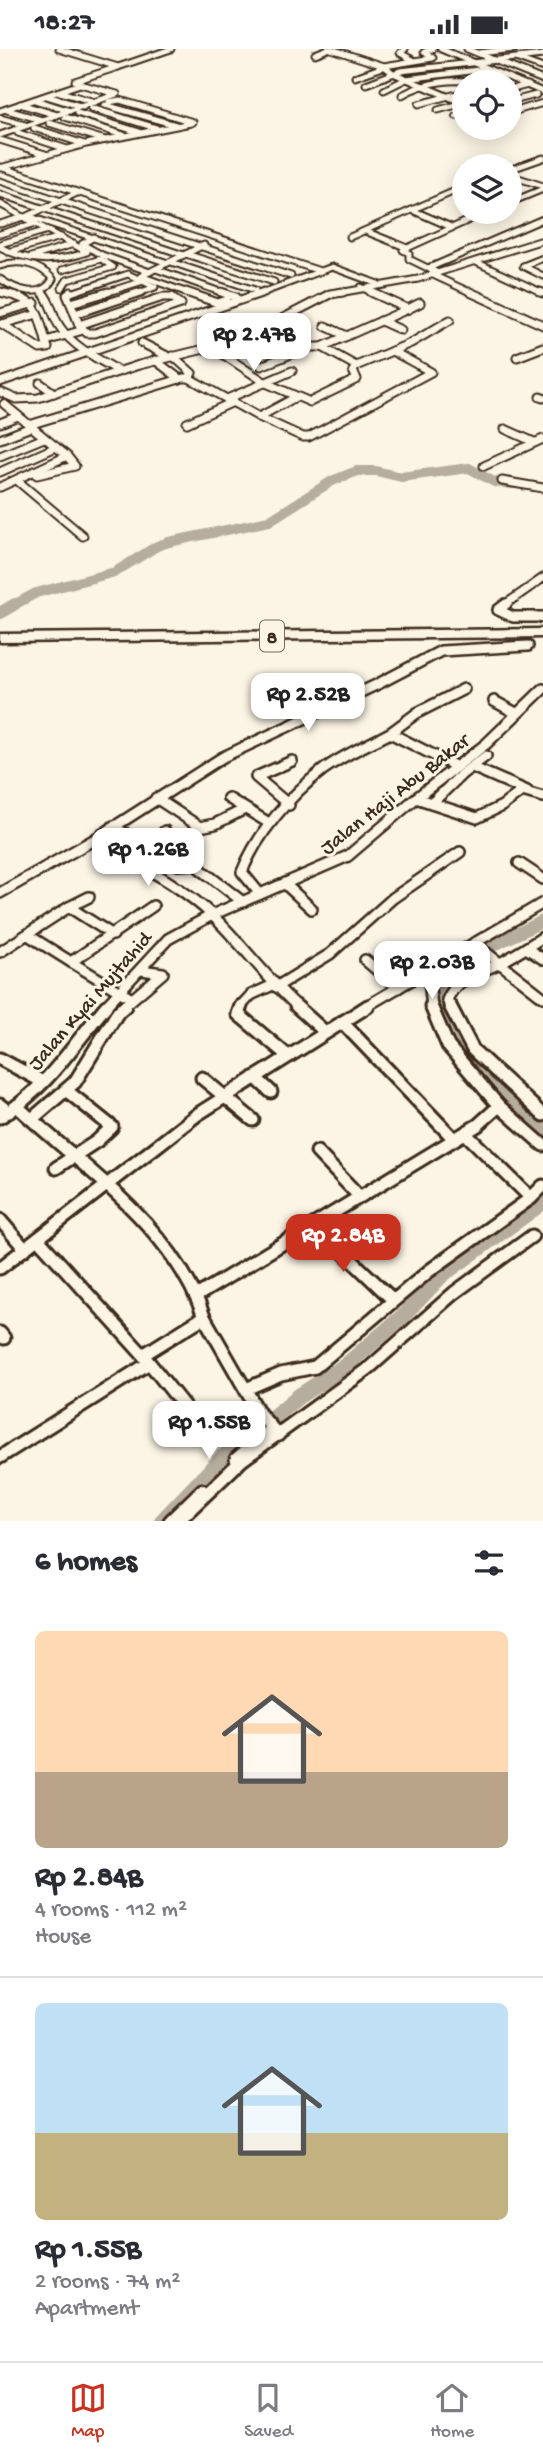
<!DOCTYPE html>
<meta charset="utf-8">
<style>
:root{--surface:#fff;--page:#f2f2f3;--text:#2b2b33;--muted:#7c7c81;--line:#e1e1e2;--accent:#c8321e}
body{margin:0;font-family:"Gochi Hand",sans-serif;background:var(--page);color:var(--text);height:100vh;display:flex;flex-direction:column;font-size:26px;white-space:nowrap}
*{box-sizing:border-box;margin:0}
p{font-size:23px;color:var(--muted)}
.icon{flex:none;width:38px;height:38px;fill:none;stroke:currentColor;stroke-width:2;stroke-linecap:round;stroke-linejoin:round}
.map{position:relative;height:1472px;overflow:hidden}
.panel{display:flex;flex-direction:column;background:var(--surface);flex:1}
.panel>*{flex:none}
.controls{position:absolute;left:452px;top:21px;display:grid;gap:14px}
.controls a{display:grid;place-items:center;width:70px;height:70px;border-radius:50%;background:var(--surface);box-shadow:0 4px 18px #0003;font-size:35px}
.price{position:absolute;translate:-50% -60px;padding:0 16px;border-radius:14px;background:#fff;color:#222;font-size:23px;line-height:46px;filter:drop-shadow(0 2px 4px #0008)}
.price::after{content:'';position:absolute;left:50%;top:42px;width:21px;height:16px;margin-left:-10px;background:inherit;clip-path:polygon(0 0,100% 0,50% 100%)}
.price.active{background:var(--accent);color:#fff}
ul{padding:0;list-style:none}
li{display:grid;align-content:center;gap:14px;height:371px;padding:0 35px}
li+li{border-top:2px solid var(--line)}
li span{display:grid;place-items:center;height:217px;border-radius:10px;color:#555}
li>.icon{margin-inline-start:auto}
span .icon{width:126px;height:126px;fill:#fffc;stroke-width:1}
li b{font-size:30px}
h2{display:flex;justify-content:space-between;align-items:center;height:84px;padding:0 35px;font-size:30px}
.status{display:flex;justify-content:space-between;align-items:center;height:49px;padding:0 35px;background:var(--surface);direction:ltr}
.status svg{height:19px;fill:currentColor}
.dock{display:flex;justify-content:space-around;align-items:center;height:98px;border-top:2px solid var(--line);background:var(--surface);font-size:19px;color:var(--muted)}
.dock a{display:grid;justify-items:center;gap:4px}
.dock .active{color:var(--accent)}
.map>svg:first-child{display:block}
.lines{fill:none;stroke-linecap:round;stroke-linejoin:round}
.river-far2{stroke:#b7ad9e;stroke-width:10}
.river-far1{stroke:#b7ad9e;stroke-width:12}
.river{stroke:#b7ad9e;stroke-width:16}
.minor-far3-casing{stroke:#3b2a1e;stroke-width:9}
.minor-far2-casing{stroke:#3b2a1e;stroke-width:11}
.minor-far1-casing{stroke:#3b2a1e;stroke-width:14}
.minor-casing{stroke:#3b2a1e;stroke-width:17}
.highway-casing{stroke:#3b2a1e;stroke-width:5}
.minor-far3{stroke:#fcf5e5;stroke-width:5}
.minor-far2{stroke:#fcf5e5;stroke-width:7}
.minor-far1{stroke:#fcf5e5;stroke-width:9}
.minor{stroke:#fcf5e5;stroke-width:11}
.highway{fill:#fcf5e5;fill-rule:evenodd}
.labels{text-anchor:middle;stroke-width:6;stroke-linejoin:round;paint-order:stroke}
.shield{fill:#fcf5e5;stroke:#75675a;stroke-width:2}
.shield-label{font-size:19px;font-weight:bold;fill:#3b2a1e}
.street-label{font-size:21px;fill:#3b2a1e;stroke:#fcf5e5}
</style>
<div class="status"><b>18:27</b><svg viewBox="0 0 49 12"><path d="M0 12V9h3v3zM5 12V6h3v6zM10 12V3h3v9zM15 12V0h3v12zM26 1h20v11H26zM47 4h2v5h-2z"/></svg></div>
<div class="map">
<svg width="543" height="1472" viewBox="0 0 543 1472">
<rect width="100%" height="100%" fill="#fcf5e5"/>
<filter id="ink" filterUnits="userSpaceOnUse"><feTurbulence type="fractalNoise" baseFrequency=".0143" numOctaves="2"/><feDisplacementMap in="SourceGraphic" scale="14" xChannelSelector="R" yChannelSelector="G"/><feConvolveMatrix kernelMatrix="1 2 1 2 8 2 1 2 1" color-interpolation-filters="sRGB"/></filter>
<g filter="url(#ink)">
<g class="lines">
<path class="river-far2" d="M12 557 36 544 115 523 157 497 169 493 269 472 332 432 357 422H376L401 428 469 419 494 433 514 435"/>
<g class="river-far1">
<path d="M0 564 15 555"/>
<path d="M444 958 440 950 441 928 464 911 543 872"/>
</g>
<g class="river">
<path d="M443 957 460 997 491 1032 543 1081"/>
<path d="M162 1472 221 1410 299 1347 345 1317 403 1267 442 1226 543 1153"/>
</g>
<defs>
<g id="minor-far3">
<path d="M59 0 118 18 171 0"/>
<path d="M331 0 384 17 393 24 463 54"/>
<path d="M405 0 400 4 413 11"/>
<path d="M441 0 543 43"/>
<path d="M467 0 543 31"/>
<path d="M479 4 515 0"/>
<path d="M315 5 328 0"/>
<path d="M518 10 543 19"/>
<path d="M384 17 433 9 424 3 433 0"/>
<path d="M355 28 383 18"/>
<path d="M75 32 118 18"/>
<path d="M366 35 400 22 543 6"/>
<path d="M384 41 406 30 486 20"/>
<path d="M509 41 528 36"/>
<path d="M60 43 95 53"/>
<path d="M402 46C427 32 452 30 480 33"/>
<path d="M47 47 83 58"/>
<path d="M35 51 70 62"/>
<path d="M109 53 120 51 193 73"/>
<path d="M509 53 536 46"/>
<path d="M20 55 57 66"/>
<path d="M419 55 464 43"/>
<path d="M105 56 176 76"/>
<path d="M91 59 156 79"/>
<path d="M7 61 42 71"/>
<path d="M438 61 464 54"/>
<path d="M0 62 80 35 117 45 0 86"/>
<path d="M77 64 139 83"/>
<path d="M509 64 543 54"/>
<path d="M456 67 464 65"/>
<path d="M65 68 123 86"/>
<path d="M0 69 25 76"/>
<path d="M49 74 105 91"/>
<path d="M34 79 84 95"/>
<path d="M18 84 67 100"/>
<path d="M0 91 45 105"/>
<path d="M0 118 320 222"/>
<path d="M0 119 86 95 191 74"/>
<path d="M509 121 543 109"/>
<path d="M509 126 543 137"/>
<path d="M0 132 291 227"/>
<path d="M77 144 28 167 168 214"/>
<path d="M0 145 184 206"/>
<path d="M509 154 543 140"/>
<path d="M0 155 87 203C56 214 29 214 0 198"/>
<path d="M412 161 451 178"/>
<path d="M0 175 24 168"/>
<path d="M365 182 405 198"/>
<path d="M0 185 36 174"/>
<path d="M94 188 82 195 102 206 150 223"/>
<path d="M350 188 464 138"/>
<path d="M0 195 48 181"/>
<path d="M8 203 61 188"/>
<path d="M186 205 274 233"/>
<path d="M31 208 74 195"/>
<path d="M543 209 523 217 543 227"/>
<path d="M171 213 255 241"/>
<path d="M476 213 543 244"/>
<path d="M0 217C19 210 39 215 53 230 41 251 16 241 0 230"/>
<path d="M429 219 543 170"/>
<path d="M156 220 226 245"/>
<path d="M62 221 101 210"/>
<path d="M438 224 409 210V204L403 201 487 163"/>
<path d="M433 226 474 245"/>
<path d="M361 238 375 245"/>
<path d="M62 239 67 231 113 218 104 212"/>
<path d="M41 242 44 245"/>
<path d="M0 243 7 245"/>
<path d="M68 245 128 225 155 238 136 245"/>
<path d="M102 245 143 232"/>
<path d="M191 245 141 227 204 196"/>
<path d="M259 245 332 218 378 235"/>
<path d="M333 245 418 230 543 191"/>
</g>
<g id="minor-far2">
<path d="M0 243C37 251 36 257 46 292L83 281"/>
<path d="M42 243C52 253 52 267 60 278 73 298 98 310 119 322"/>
<path d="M71 243 67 246 75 265"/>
<path d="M186 243 218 254 227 251"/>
<path d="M221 243 236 248"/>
<path d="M470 243 543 276"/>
<path d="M540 243 543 244"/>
<path d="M163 248H172L181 255 95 284H87L79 276Z"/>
<path d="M71 254 108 243"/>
<path d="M408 260 420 254"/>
<path d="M0 264 35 254"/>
<path d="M75 265 79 276"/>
<path d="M75 265 141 243"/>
<path d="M381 272 401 281"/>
<path d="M2 275 40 300 48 299 46 292"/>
<path d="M2 275 38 265"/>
<path d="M325 277 347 287"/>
<path d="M263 280 309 298H322L356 317"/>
<path d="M142 294 169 308"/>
<path d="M212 298 266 334 310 353 357 330 353 322 356 317 411 294 450 271"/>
<path d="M322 298 408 260 371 243"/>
<path d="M173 307 192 324 189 329"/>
<path d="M517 308 543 298"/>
<path d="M155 311 180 330"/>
<path d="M261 317 309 298"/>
<path d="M0 333 264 243"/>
<path d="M40 334 54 344"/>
<path d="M0 343 16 350 38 349 139 316 241 291 330 245 343 243"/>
<path d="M540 348 543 349"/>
<path d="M227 350 292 322"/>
<path d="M259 368 303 388H309L431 323 392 302"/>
<path d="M0 374 18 367"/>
<path d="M187 374 233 353"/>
<path d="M29 376 183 329H189L259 368 296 348"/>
<path d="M505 380 534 393"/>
<path d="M0 390 31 378"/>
<path d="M0 407 44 389"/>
<path d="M484 417 543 390"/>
<path d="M0 423 56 398"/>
<path d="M37 426 75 417 67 407"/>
<path d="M502 432 543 439"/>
<path d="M19 433 83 487"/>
<path d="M0 438 67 407 4 355"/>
<path d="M503 557 543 529"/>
</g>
<g id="minor-far1">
<path d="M506 555 498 561 513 568H543"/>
<path d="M494 652 516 664"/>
<path d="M390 684 417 664 464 640"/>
<path d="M472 718 527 742"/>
<path d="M156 749 200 778 215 775 245 760"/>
<path d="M228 749 269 774"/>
<path d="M416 749 477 769 502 757 522 742 543 748"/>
<path d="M432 754 462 725 486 707"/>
<path d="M289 756 256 728 292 712"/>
<path d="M113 777 178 816 194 815 243 853"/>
<path d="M95 790C134 813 180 835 213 867 243 896 267 930 298 958"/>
<path d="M149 797 165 782"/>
<path d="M519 814 543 830"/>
<path d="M285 835 312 860"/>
<path d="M0 844 95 790 223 708 378 635 441 602 528 597"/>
<path d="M260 845 242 823C257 785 290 746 323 721 343 706 368 696 390 684L455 717"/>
<path d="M69 858 89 848"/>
<path d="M28 886 71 913"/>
<path d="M474 894 543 948"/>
<path d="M526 899 543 910"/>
<path d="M0 903 69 858 113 886"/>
<path d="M365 911 398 939"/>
<path d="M428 922 432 958"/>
<path d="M276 938 330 905 393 849 460 803"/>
<path d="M132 950 71 913 153 857"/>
<path d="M105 958 168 890 212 866 348 807 416 749 486 695 543 640"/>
<path d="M123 958 163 924 141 921"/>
<path d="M240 958 251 946 273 936"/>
<path d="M365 958 543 854"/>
<path d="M451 958 447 951C456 929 480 924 500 914 515 906 529 897 543 888"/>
</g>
<g id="minor">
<path d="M241 957 238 965 288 1007"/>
<path d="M296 957 325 983"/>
<path d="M431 957 448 997 499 1057"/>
<path d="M450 957 473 1001 543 1066"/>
<path d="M342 973 454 1090"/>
<path d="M0 1010 43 1033"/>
<path d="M255 1028 271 1043"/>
<path d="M202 1029 253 1071"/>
<path d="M0 1056 9 1063"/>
<path d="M18 1058C85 1121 173 1177 204 1268L143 1306"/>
<path d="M0 1068C44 1043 74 995 106 957"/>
<path d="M32 1070 75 1033 118 963 125 957"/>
<path d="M465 1084 531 1149"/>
<path d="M317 1103 359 1147"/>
<path d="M56 1119 97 1092 112 1078 67 1042"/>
<path d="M0 1171 25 1200"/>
<path d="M315 1176 393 1251"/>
<path d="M38 1190 143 1306 199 1376"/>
<path d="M0 1219 198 1065 368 957"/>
<path d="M198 1246 478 1076 499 1057 543 1096"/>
<path d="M204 1268 259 1364 278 1386"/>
<path d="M0 1284 4 1289"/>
<path d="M246 1340 281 1325 315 1318 429 1222 531 1149 543 1137"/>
<path d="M0 1408 149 1314"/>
<path d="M236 1410 272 1380"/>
<path d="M170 1472 202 1441"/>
<path d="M178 1472 242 1411 369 1319 454 1244 532 1187"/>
</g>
<path id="highway" d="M543 580V588L0 593V585Z"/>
</defs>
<use href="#minor-far3" class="minor-far3-casing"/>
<use href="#minor-far2" class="minor-far2-casing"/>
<use href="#minor-far1" class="minor-far1-casing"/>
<use href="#minor" class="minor-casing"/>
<use href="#highway" class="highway-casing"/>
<use href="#minor-far3" class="minor-far3"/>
<use href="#minor-far2" class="minor-far2"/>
<use href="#minor-far1" class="minor-far1"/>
<use href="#minor" class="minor"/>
<use href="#highway" class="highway"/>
</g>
</g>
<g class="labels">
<rect class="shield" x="260" y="571.5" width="24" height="31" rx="5"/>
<g class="shield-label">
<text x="272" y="594">8</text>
</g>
<g class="street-label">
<text transform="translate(394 744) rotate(-38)" y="7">Jalan Haji Abu Bakar</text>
<text transform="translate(89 951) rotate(-49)" y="7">Jalan Kyai Mujtahid</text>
</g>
</g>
</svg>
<div class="controls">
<a><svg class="icon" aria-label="locate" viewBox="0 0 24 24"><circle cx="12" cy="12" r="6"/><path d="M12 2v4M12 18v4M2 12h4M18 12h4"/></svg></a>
<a><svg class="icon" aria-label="layers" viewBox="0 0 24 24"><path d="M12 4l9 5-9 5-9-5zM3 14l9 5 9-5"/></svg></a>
</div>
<b class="price" style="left:254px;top:324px">Rp 2.47B</b>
<b class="price" style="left:308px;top:684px">Rp 2.52B</b>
<b class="price" style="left:148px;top:839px">Rp 1.26B</b>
<b class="price" style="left:432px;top:952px">Rp 2.03B</b>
<b class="price active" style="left:343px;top:1225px">Rp 2.84B</b>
<b class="price" style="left:209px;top:1412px">Rp 1.55B</b>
</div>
<section class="panel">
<h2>6 homes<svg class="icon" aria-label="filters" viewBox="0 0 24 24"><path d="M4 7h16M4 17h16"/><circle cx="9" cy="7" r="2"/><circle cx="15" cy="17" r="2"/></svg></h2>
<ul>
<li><span style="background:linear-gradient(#ffd9b3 65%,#b9a48a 0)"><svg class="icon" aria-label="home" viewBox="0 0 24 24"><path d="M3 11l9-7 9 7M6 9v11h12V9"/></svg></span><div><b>Rp 2.84B</b><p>4 rooms · 112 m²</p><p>House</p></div></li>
<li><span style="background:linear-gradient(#bfe0f5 60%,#c2b280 0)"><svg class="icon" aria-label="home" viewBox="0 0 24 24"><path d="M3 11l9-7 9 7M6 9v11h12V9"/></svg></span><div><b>Rp 1.55B</b><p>2 rooms · 74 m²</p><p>Apartment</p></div></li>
</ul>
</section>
<nav class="dock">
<a class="active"><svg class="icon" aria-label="map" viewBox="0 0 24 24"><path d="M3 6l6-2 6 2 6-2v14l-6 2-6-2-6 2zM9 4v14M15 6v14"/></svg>Map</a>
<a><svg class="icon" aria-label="saved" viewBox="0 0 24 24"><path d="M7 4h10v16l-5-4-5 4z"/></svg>Saved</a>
<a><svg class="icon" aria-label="home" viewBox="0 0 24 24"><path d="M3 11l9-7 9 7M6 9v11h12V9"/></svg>Home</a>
</nav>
